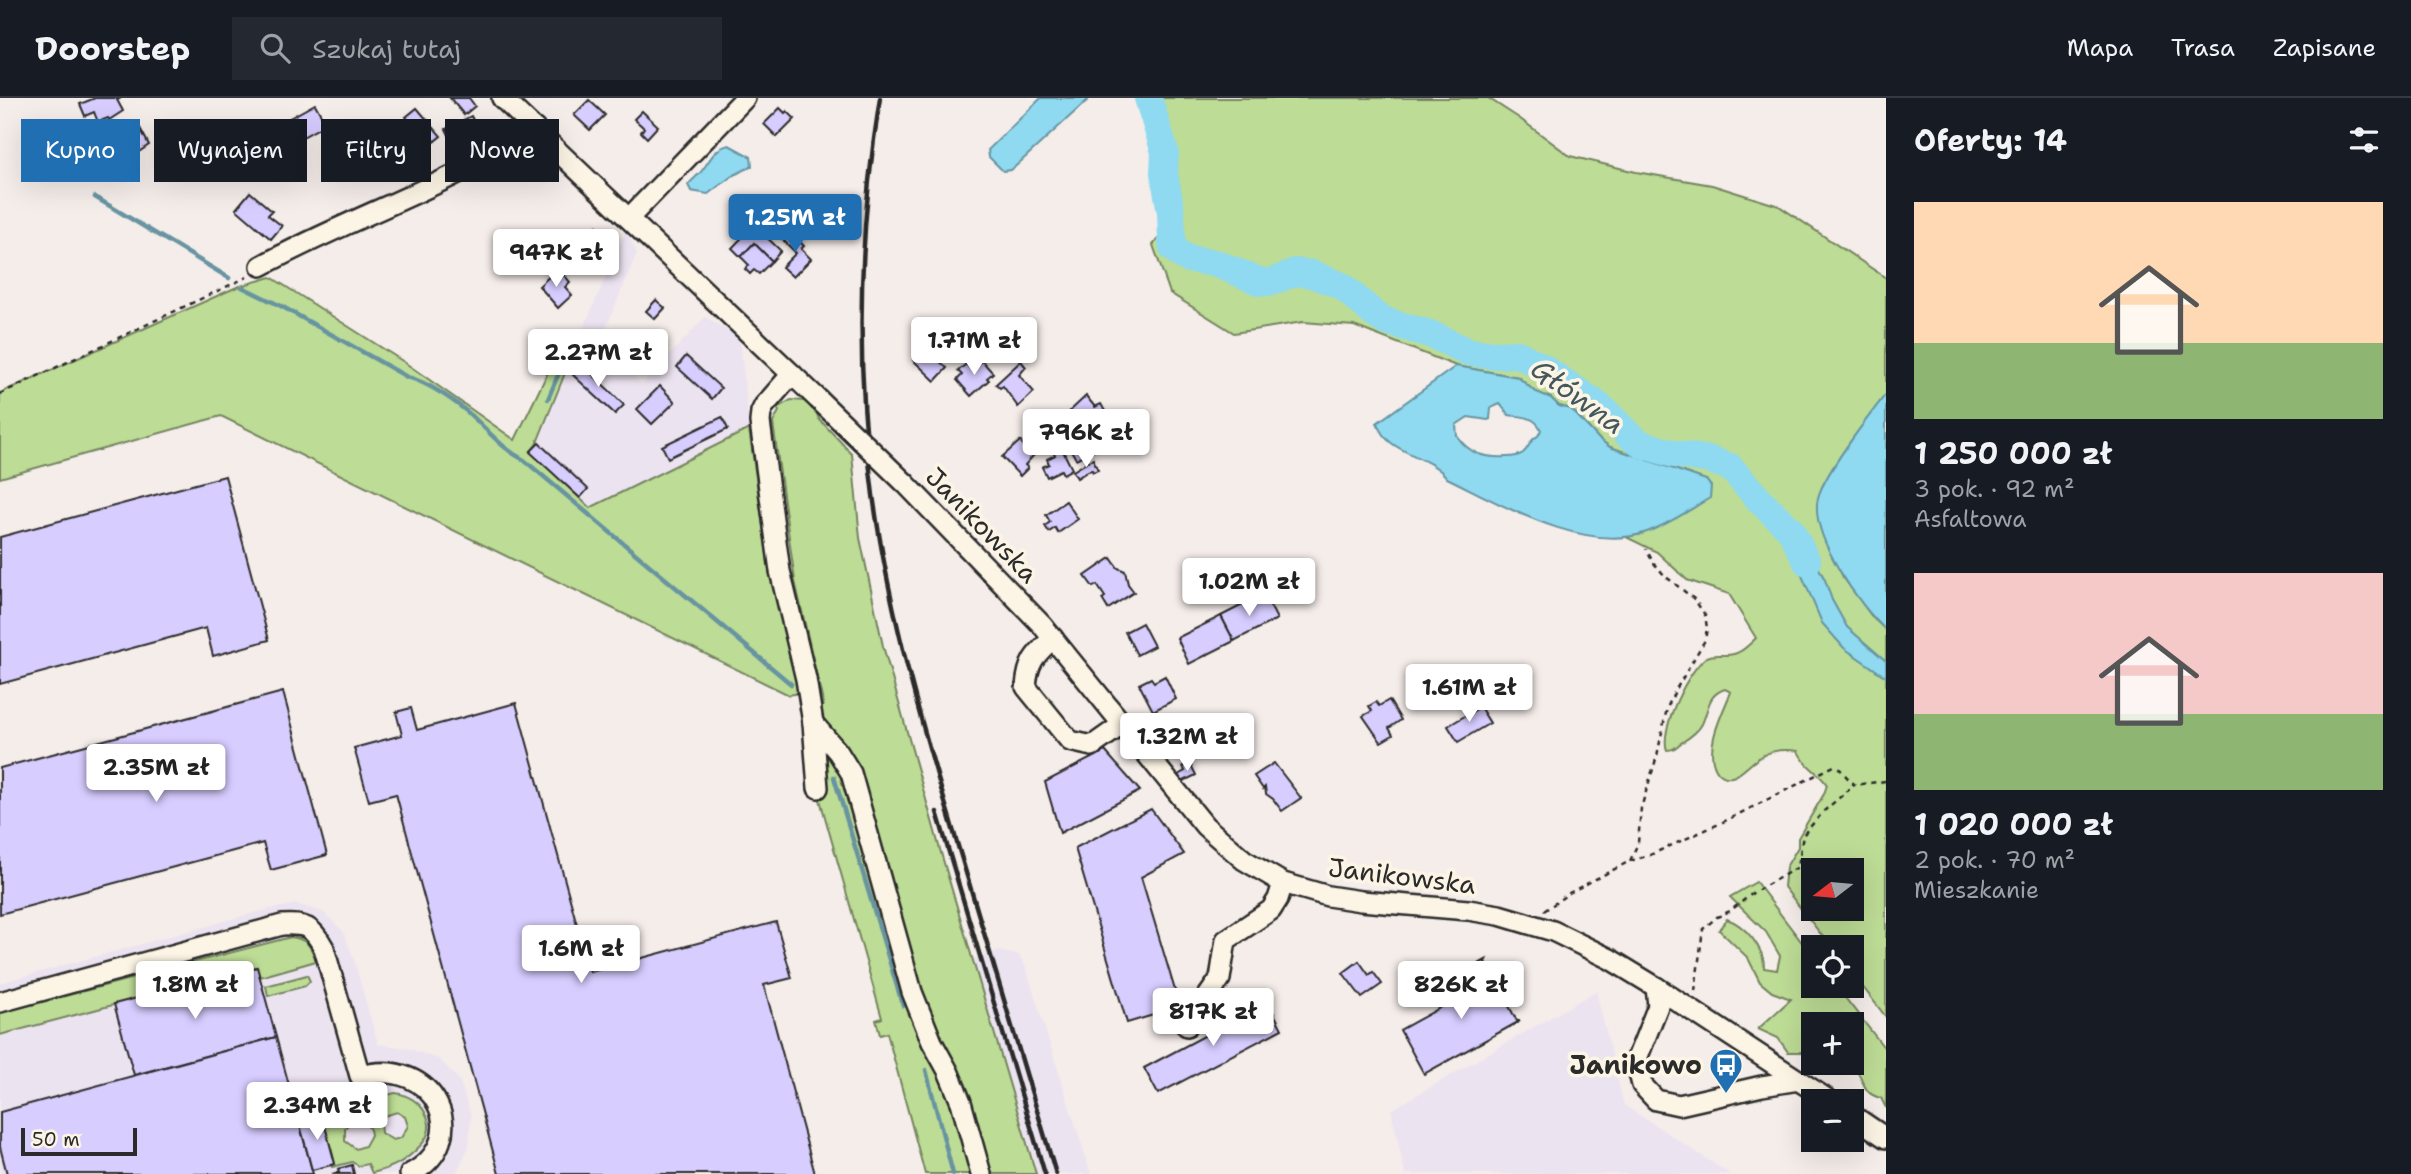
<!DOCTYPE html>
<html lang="pl">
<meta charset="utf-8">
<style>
:root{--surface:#171b24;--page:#242831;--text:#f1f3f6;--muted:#9ea1a6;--line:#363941;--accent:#1f6fb2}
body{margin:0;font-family:"Shantell Sans",sans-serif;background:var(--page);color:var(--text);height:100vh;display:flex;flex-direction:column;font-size:26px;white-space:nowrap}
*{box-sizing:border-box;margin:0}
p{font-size:23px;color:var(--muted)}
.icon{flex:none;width:38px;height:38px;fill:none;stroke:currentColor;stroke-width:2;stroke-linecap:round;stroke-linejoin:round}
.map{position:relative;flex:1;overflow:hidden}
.side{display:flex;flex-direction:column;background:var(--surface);width:525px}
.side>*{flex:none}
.top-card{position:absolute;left:21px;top:21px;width:665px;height:63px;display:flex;gap:14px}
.needle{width:46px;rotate:254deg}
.buttons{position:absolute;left:1801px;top:760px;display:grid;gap:14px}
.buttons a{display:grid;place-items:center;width:63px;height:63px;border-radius:0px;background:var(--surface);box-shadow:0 7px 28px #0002;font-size:35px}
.scale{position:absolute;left:21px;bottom:18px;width:116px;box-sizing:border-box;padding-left:7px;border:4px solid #2b2b2b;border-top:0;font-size:19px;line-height:24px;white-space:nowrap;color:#2b2b2b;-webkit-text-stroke:5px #fcf5e5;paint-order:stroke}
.price{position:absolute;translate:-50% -60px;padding:0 16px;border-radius:7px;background:#fff;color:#222;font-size:23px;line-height:46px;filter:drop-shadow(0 2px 4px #0008)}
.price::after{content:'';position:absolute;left:50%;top:42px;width:21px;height:16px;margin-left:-10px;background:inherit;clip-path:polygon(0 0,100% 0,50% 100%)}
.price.selected{background:var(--accent);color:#fff}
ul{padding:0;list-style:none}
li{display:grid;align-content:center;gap:14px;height:371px;padding:0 28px}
li span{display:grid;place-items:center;height:217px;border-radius:0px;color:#555}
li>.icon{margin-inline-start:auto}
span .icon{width:126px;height:126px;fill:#fffc;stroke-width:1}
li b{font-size:30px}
h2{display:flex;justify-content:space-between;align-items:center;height:84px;padding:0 28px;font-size:30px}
.pill{padding:0 24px;border-radius:0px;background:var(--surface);box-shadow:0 7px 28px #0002;font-size:24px;line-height:63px}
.pill.selected{background:var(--accent);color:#fff}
header{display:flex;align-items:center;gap:42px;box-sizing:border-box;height:98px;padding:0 35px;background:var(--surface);border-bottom:2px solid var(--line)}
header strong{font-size:33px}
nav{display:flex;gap:38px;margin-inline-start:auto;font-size:24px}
.search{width:490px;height:63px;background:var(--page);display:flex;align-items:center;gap:18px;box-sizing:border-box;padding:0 24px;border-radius:0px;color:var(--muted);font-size:26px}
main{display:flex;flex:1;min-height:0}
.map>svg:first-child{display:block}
.built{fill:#ece3f0}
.green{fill:#bddc95;stroke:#748460;stroke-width:2;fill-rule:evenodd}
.water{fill:#8fdaf0;stroke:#6794a1;stroke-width:2;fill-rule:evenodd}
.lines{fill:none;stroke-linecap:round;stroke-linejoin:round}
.stream{stroke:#6794a1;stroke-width:4.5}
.river{stroke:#8fdaf0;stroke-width:28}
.building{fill:#d7cdff;stroke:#2b2b2b;stroke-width:2}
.minor-casing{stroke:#2b2b2b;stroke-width:24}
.path{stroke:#2b2b2b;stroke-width:2.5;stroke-dasharray:5 5;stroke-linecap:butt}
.minor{stroke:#fcf5e5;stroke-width:19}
.rail{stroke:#2b2b2b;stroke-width:4.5}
.minor-bridge-casing{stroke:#2b2b2b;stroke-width:24;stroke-linecap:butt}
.minor-bridge{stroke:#fcf5e5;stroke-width:19}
.labels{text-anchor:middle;stroke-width:7;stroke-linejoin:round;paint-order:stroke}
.street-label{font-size:26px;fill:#2b2b2b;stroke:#fcf5e5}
.poi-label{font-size:26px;font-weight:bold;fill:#2b2b2b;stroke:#fcf5e5;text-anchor:end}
.water-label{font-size:28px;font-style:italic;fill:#44575c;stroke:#fcf5e5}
</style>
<header>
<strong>Doorstep</strong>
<div class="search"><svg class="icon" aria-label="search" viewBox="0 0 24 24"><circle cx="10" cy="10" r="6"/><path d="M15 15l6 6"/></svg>Szukaj tutaj</div>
<nav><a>Mapa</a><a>Trasa</a><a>Zapisane</a></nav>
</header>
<main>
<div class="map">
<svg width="1886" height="1076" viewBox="0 0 1886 1076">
<rect width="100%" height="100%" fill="#f5edea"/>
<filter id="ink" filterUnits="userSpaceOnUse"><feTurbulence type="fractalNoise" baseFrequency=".0143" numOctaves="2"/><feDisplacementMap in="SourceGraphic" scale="14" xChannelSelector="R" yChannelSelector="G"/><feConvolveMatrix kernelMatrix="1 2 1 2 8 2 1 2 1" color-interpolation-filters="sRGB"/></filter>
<g filter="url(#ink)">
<g class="built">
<path d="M626 132 637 155 599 247 642 286 705 219 740 239 749 331 589 410 530 354 536 347 580 238Z"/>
<path d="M296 806 323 814 343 833 353 858 378 946 407 950 439 961 460 983 471 1018 469 1049 456 1076H0V885L261 813Z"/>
<path d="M997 853 1019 857 1026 870 1091 1076H1036L972 861Z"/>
<path d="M1596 893 1624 1007 1730 1076H1405L1391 1012Z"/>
</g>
<g class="green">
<path d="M1144 0H1488L1519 20 1570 58 1636 74 1712 87 1779 108 1886 180V296L1822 389 1817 411 1830 452 1843 479 1873 520 1886 532V919L1852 875V849H1831L1784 789 1786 769 1798 749V740L1824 696 1827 687C1819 674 1804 668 1798 653 1780 650 1766 653 1752 665 1747 669 1741 675 1735 678 1727 681 1720 678 1716 671 1704 650 1722 616 1731 594L1725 591C1707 597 1709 611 1702 626 1698 634 1689 640 1681 645 1676 649 1674 652 1667 652 1659 632 1689 570 1707 559 1713 556 1717 557 1723 557 1738 558 1746 550 1756 540L1729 496 1687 482 1657 454 1626 439 1642 436 1706 382 1610 349 1599 341 1571 311 1559 308 1551 300 1534 293 1518 279 1456 268 1354 228 1303 224 1234 235 1170 195 1153 147 1166 132 1160 53ZM1813 772H1852V810H1813Z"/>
<path d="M271 179 404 264 515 342 566 237 580 238 536 347 531 353 590 410 749 331 770 477 799 595 789 597 221 318 0 380V295L237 189Z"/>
<path d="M791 302 805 303 813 307 819 321 852 356 860 440 883 548 939 748 1036 1076H925L887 935 880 937 876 922 882 920 819 698 809 695 827 693 825 660 827 658 830 659 841 677 846 676 819 609 823 608 822 600 795 483 773 325 779 313 777 310Z"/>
<path d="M1756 784 1813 859V887H1835L1886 952V1010L1881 1000C1864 996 1866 988 1858 975 1855 971 1848 967 1844 964H1852V926H1813V964H1824L1809 967 1804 954H1788L1778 940 1758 931 1791 901 1772 894 1760 884 1748 860 1719 832 1727 821C1745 827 1765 851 1764 870L1777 872 1780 858 1766 834 1730 799Z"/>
<path d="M291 839C307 841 311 848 316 863L260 879 256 869 0 937V915Z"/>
<path d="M307 877 310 883 305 888 268 898 266 888Z"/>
<path d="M395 995C420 998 442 1026 420 1048 405 1064 392 1070 372 1075L368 1066 359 1068 352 1064 332 1069 331 1067 335 1065 322 1017 330 1015V1012ZM397 1014 405 1019 408 1028 401 1040 393 1042 381 1035 380 1026 384 1018ZM351 1023C362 1021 370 1026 371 1037L365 1048 356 1051 345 1043V1030Z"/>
</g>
<g class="water">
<path d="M1041 0H1090L1017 67 1011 72 1003 73 989 59 988 52Z"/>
<path d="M729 47 751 59 752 68 732 78 708 96 691 93 688 87C692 82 696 79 700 75 710 64 712 51 729 47Z"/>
<path d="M1456 268 1518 279 1534 293 1551 300 1559 308 1571 311 1599 341 1610 349 1706 382 1711 388 1710 400C1689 412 1668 427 1644 435 1583 455 1501 406 1447 380 1430 356 1387 357 1377 325ZM1500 306 1509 317C1520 319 1535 317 1541 332L1538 338C1529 342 1530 349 1523 355 1519 358 1512 359 1507 359 1485 360 1470 357 1457 338L1456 327 1468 319 1488 322 1490 321 1491 310Z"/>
<path d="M1886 296V532C1860 509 1809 437 1818 400 1824 375 1869 318 1886 296Z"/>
<path d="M1797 428 1825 482 1832 502 1847 529 1886 563V579L1844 550 1822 525 1784 435Z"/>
</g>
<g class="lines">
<g class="stream">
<path d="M95 99 229 180"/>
<path d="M242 189 281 208 407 279C428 284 458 305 473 319 490 335 503 351 524 362L791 586"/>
<path d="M548 301 574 239"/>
<path d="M834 679 903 908"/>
<path d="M926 972 953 1076"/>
</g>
<path class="river" d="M1148 0 1165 54 1164 75 1171 114 1172 144 1173 150 1181 157 1188 161 1215 165 1261 184H1272L1295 174 1312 176 1342 188 1374 216 1385 223 1430 236 1469 254 1493 257 1518 256 1542 269 1591 302 1605 313 1629 337 1641 346 1674 356 1710 362 1730 369 1764 407 1790 431 1807 464"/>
</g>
<g class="building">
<path d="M95 0H121L117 2 123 13 109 22 108 20 98 24 94 14 85 18 80 6Z"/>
<path d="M450 0H469L475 8 464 17Z"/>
<path d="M589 2 605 17 590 32 574 17Z"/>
<path d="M315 6 326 26 290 46 279 26Z"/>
<path d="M417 10 441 38 430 47 406 19Z"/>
<path d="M780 10 785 15 787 13 795 21 777 39 764 26Z"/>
<path d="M642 13 658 28 647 40 641 34 644 30 634 21Z"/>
<path d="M471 18 481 38 480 41 456 51 446 31Z"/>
<path d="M140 30 149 47 127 62 116 43Z"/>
<path d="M260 39 273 63 263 68 250 45Z"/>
<path d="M91 51 98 65 81 75 73 61Z"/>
<path d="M250 94 272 113 268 117 282 128 271 141 236 111Z"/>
<path d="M771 108 780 117 770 128 761 119Z"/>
<path d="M754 127 781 153 772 163 754 145 741 159 732 150Z"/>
<path d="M597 128 610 139 598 151 586 140Z"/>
<path d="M787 131 804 148 801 151 811 161 793 179 782 169 796 155 780 139Z"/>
<path d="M754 145 772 163 759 176 754 172 750 176 745 171 749 167 741 159Z"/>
<path d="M553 175 559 181 564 177 570 184 565 189 572 197 558 210 539 188Z"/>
<path d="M656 202 665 210 655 221 646 213Z"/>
<path d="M924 249 947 270 935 283 913 262Z"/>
<path d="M686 258 721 290 712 301 677 269Z"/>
<path d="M982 263 993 275 987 280 989 282 971 298 957 282 962 277 958 273 966 266 970 270Z"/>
<path d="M1021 263 1026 269 1019 277 1034 294 1018 309 1003 288 1000 290 996 286Z"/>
<path d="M583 267 624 307 615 316 573 277Z"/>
<path d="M660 288 675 304 652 326 637 311Z"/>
<path d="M1086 298 1095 309 1101 306 1110 322 1116 319 1122 331 1121 334 1109 338 1110 340 1104 343 1103 341 1101 342 1103 347 1076 361 1068 347 1085 338 1080 332 1084 328 1070 313Z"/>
<path d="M722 319 728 331 668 360 662 348Z"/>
<path d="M1034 341 1041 349 1025 367 1028 370 1020 378 1002 359 1020 343 1025 349Z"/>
<path d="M539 345 588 391 580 400 530 354Z"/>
<path d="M1061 349 1072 371 1063 376 1061 372 1047 379 1042 369 1049 366 1047 361 1055 357 1053 353Z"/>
<path d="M1093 361 1098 372 1093 374 1092 372 1088 373 1077 380 1073 373Z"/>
<path d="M225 378 269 542 213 558 206 530 0 586V439Z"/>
<path d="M1066 403 1078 421 1058 435 1055 430 1049 434 1045 428 1050 424 1046 417Z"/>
<path d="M1111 460 1118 470 1125 473 1128 486 1134 494 1108 511 1102 501 1105 499 1097 487 1093 489 1085 478Z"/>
<path d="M1264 496 1277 521 1234 543 1221 518Z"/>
<path d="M1221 518 1234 543 1189 566 1177 540Z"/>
<path d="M1142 525 1154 548 1137 557 1125 534Z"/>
<path d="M1165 578 1176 601 1153 613 1139 586 1151 580 1154 584Z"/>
<path d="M283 594 327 757 271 772 263 745 0 816V670Z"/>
<path d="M1389 602 1401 622 1389 630 1393 637 1381 644 1363 618 1372 613 1369 608 1376 604 1379 608Z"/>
<path d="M516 605 590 874 776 824 792 880 764 887 815 1076H499L396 696 369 703 354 650 402 637 396 614 411 610 417 632Z"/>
<path d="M1480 609 1490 625 1458 644 1448 628Z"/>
<path d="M1105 653 1140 693 1060 735 1045 684Z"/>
<path d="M1190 665 1196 677 1182 684 1178 677 1185 673 1183 668Z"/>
<path d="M1274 665 1301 700 1282 713 1273 701 1266 696 1265 689 1263 691 1254 678Z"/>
<path d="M1151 711 1184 756 1141 779 1180 909 1127 925 1075 750Z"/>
<path d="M1486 862 1485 864 1517 923H1520L1424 976 1400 932 1463 897 1453 880Z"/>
<path d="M1359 863 1369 877 1373 874 1382 886 1362 900 1343 875Z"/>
<path d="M257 869 276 939 134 977 114 906Z"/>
<path d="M1268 904 1282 931 1158 996 1144 970Z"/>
<path d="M276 939 313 1076H7L0 1049V1014Z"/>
<path d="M322 1017 335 1066 312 1072 299 1023Z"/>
<path d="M352 1067 354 1076H332L339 1074 338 1071Z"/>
</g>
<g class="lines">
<defs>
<g id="minor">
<path d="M502 0 818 301"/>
<path d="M629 120 745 0"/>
<path d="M261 168C351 119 449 88 535 31"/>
<path d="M792 276 764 308 761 314 760 324 780 473 806 581 813 625 838 654 851 675 912 894 932 944 948 973 961 1004 981 1076"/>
<path d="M906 386 1042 527 1205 728 1244 762 1283 785 1328 798 1361 803 1468 812 1499 817 1553 833 1610 861 1656 889 1830 1003"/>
<path d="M1053 540C1035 557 1028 563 1026 589L1070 643 1092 648 1123 626"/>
<path d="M813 625 818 690"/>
<path d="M1656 889 1658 908 1636 963 1642 987 1656 1002 1679 1007 1762 988 1799 982"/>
<path d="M0 904 282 827C306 826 312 828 324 850L360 978C435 957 475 1042 410 1076"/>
<path d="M1187 928 1220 881 1226 842 1271 812 1278 801 1283 785"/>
<path d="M1852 1017 1886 1040"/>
</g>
</defs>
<use href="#minor" class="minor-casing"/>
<g class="path">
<path d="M0 296 247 179"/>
<path d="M1630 763 1650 757 1721 725 1834 668 1838 669 1854 687 1886 683"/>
<path d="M1544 813 1569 795 1630 763 1638 745 1641 710 1657 658 1667 610 1675 593 1705 542 1707 530 1705 517 1694 501 1665 478 1653 464 1646 451"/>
<path d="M1695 893 1703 831 1717 819 1730 813 1753 795 1798 769 1803 737 1824 713 1854 687"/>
</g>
<use href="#minor" class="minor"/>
<g class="rail">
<path d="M880 0C859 131 855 265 873 397 890 520 925 639 961 758 993 864 1024 970 1056 1076"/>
<path d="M937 714 1045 1076"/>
</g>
<defs>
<path id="minor-bridge" d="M818 301 906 386"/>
</defs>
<use href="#minor-bridge" class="minor-bridge-casing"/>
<use href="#minor-bridge" class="minor-bridge"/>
</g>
</g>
<defs>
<symbol id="bus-pin" viewBox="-11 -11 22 30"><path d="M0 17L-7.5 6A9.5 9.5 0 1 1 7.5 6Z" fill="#1f6fb2" stroke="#fcf5e5"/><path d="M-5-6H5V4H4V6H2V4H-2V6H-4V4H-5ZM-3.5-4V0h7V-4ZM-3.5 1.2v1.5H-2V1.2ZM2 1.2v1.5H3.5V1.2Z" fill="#fff"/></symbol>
</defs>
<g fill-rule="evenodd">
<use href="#bus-pin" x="1707" y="948" width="38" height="52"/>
</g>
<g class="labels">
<g class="street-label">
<text transform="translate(982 427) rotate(46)" y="9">Janikowska</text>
<text transform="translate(1402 778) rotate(7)" y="9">Janikowska</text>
</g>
<g class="poi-label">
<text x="1702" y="976">Janikowo</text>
</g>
<g class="water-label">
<text transform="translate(1578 298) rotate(36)" y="10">Główna</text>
</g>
</g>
</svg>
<div class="buttons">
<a><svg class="needle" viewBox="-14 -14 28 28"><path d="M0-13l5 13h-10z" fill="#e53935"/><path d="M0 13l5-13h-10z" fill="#9ea1a6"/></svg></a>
<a><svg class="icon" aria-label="locate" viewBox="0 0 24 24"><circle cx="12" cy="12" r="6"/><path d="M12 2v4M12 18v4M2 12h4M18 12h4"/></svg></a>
<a>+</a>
<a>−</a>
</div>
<div class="scale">50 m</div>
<b class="price selected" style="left:795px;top:156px">1.25M zł</b>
<b class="price" style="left:556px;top:191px">947K zł</b>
<b class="price" style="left:974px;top:279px">1.71M zł</b>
<b class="price" style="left:598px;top:291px">2.27M zł</b>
<b class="price" style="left:1086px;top:371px">796K zł</b>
<b class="price" style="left:1249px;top:520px">1.02M zł</b>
<b class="price" style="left:1469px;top:626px">1.61M zł</b>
<b class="price" style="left:1187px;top:675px">1.32M zł</b>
<b class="price" style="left:156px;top:706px">2.35M zł</b>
<b class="price" style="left:581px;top:887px">1.6M zł</b>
<b class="price" style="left:195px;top:923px">1.8M zł</b>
<b class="price" style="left:1461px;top:923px">826K zł</b>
<b class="price" style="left:1213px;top:950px">817K zł</b>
<b class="price" style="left:317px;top:1044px">2.34M zł</b>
<div class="top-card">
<a class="pill selected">Kupno</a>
<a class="pill">Wynajem</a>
<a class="pill">Filtry</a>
<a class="pill">Nowe</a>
</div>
</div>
<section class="side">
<h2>Oferty: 14<svg class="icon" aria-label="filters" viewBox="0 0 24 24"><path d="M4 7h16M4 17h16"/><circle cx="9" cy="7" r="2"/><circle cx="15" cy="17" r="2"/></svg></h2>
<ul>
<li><span style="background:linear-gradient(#ffd9b3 65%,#8fb573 0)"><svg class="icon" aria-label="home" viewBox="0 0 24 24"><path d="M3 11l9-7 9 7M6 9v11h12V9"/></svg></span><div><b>1 250 000 zł</b><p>3 pok. · 92 m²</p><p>Asfaltowa</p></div></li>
<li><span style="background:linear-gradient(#f6c9c9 65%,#8fb573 0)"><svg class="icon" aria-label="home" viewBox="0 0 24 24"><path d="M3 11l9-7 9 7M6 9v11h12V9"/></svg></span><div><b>1 020 000 zł</b><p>2 pok. · 70 m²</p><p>Mieszkanie</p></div></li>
</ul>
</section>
</main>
